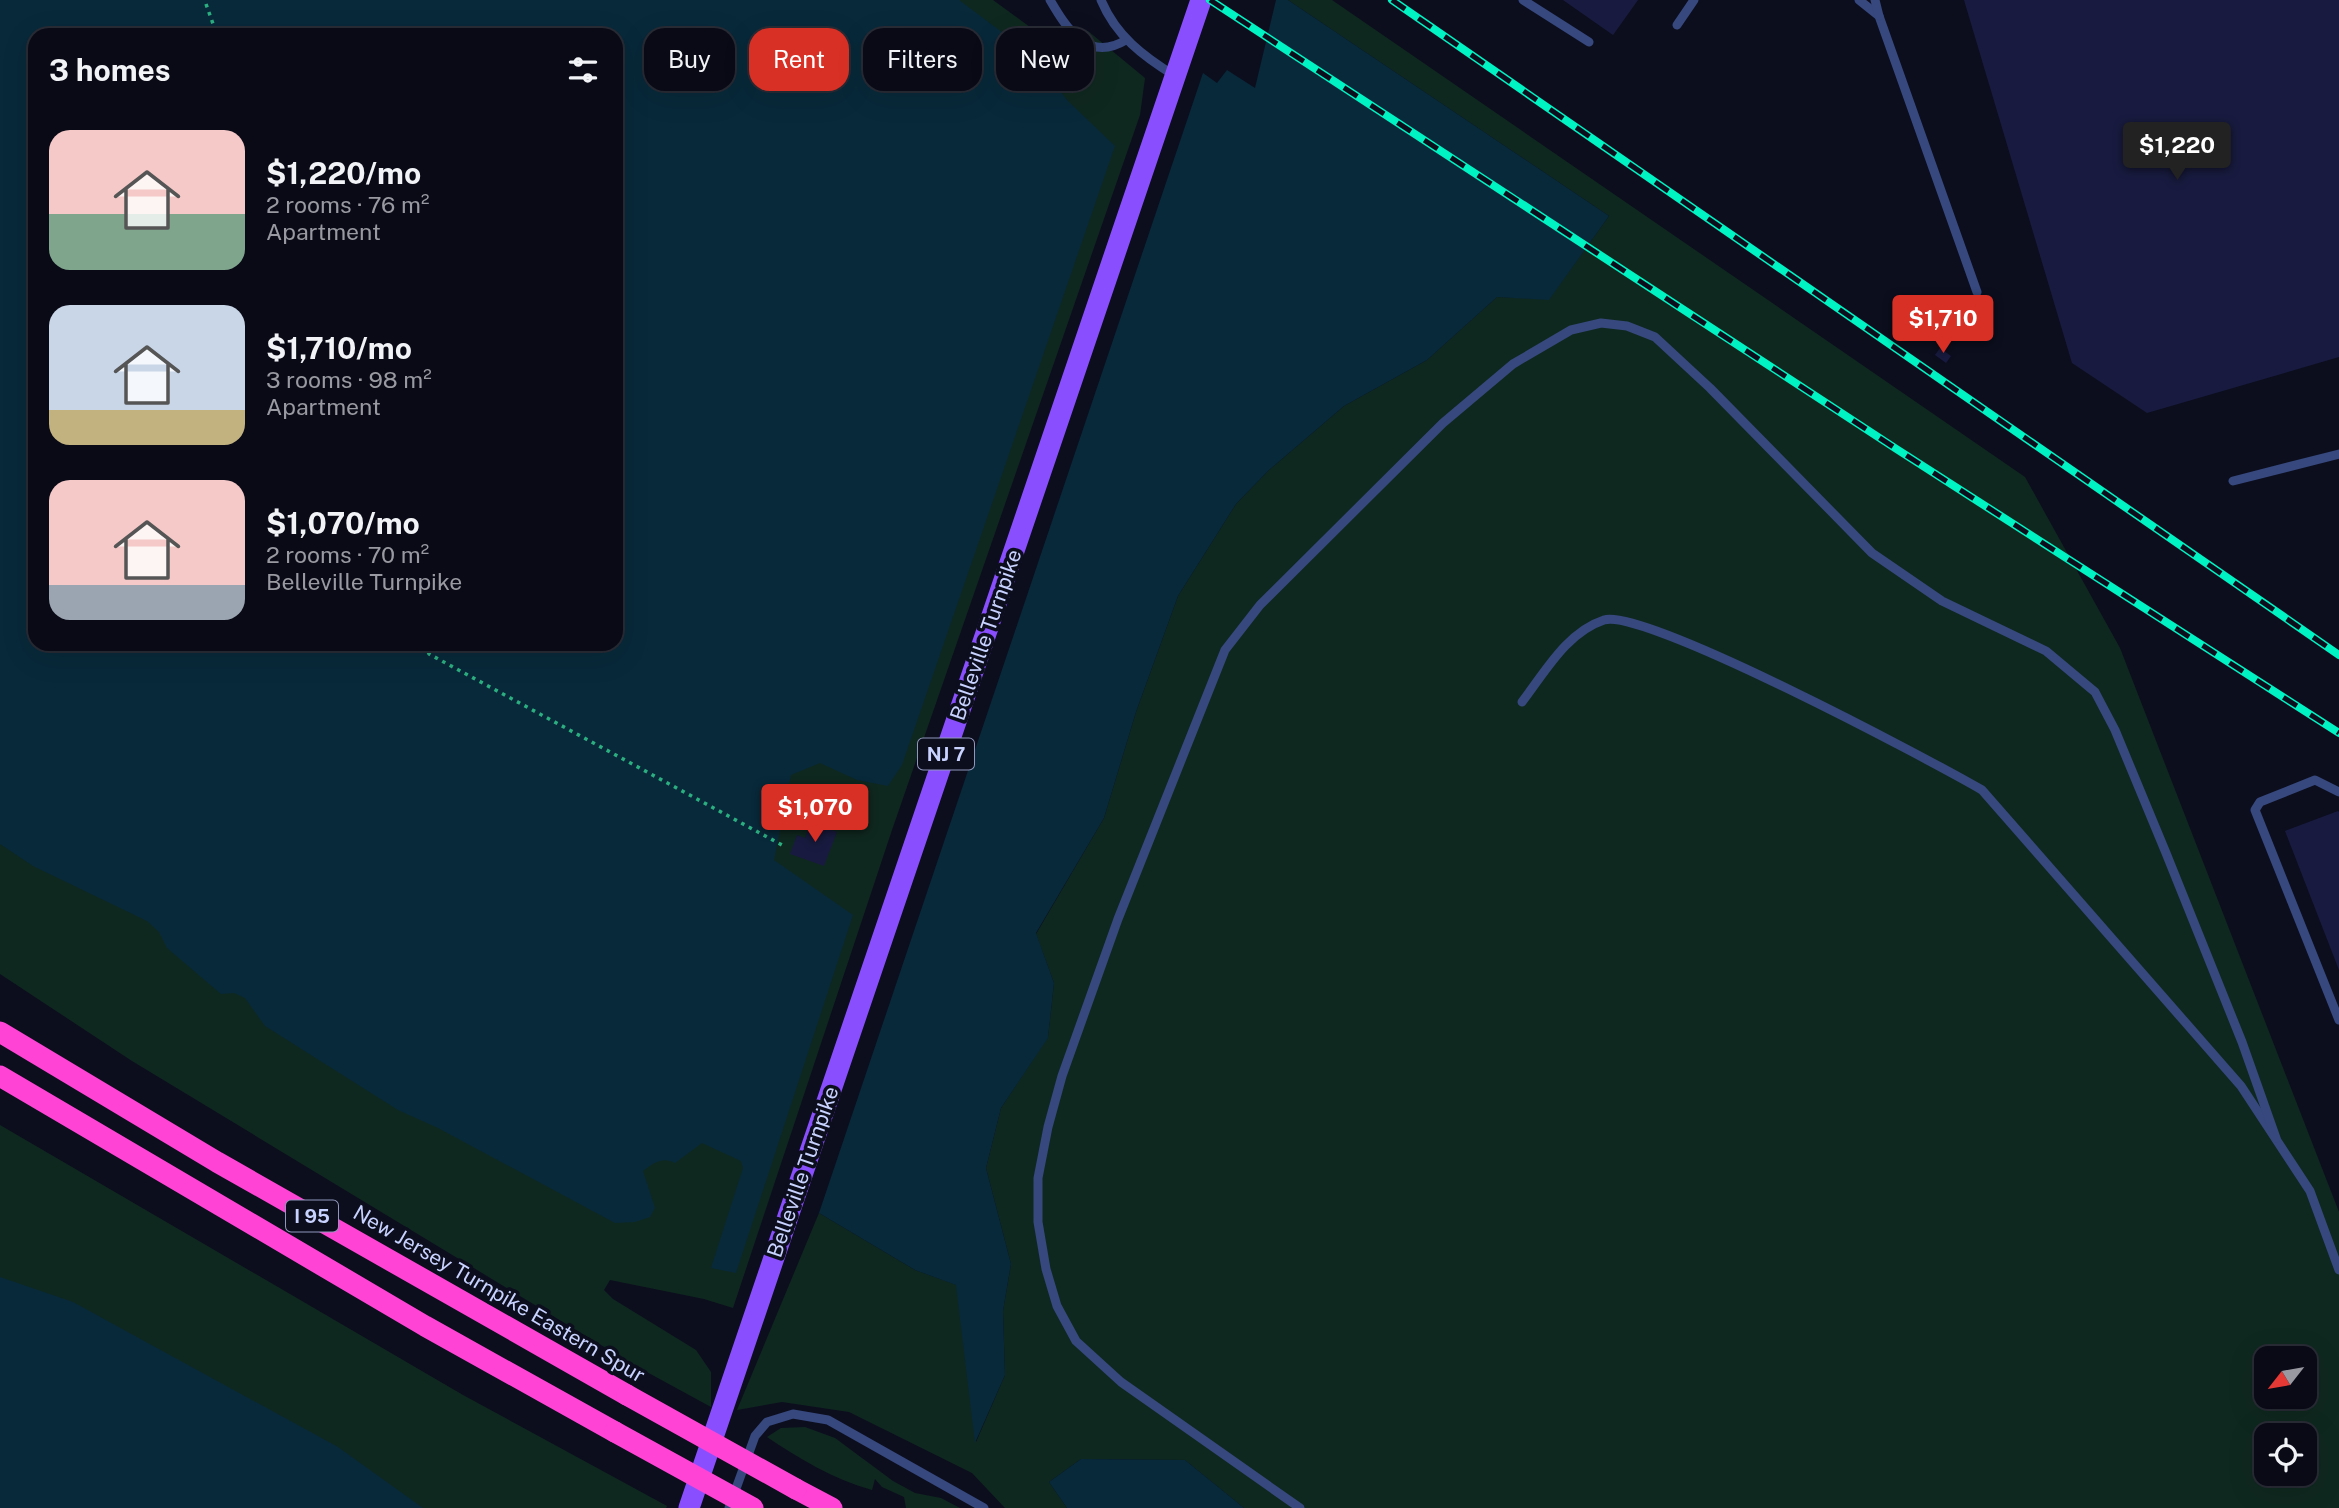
<!DOCTYPE html>
<meta charset="utf-8">
<style>
:root{--surface:#090a16;--page:#171823;--text:#f1f3f6;--muted:#999aa1;--line:#292b35;--accent:#d93025}
body{margin:0;font-family:"Public Sans",sans-serif;background:var(--page);color:var(--text);height:100vh;display:flex;flex-direction:column;font-size:26px;white-space:nowrap}
*{box-sizing:border-box;margin:0}
p{font-size:23px;color:var(--muted)}
.icon{flex:none;width:38px;height:38px;fill:none;stroke:currentColor;stroke-width:2;stroke-linecap:round;stroke-linejoin:round}
.map{position:relative;flex:1;overflow:hidden}
.drawer{position:absolute;left:28px;top:28px;width:595px;height:623px;display:flex;flex-direction:column;background:var(--surface);border-radius:21px;box-shadow:0 7px 28px #0002,0 0 0 2px var(--line)}
.drawer>*{flex:none}
.top-card{position:absolute;left:644px;top:28px;width:665px;height:63px;display:flex;gap:14px}
.needle{width:46px;rotate:239deg}
.tools{position:absolute;left:2254px;top:1346px;display:grid;gap:14px}
.tools a{display:grid;place-items:center;width:63px;height:63px;border-radius:14px;background:var(--surface);box-shadow:0 7px 28px #0002,0 0 0 2px var(--line);font-size:35px}
.price{position:absolute;translate:-50% -60px;padding:0 16px;border-radius:7px;background:var(--accent);color:#fff;font-size:23px;line-height:46px;filter:drop-shadow(0 2px 4px #0008)}
.price::after{content:'';position:absolute;left:50%;top:42px;width:21px;height:16px;margin-left:-10px;background:inherit;clip-path:polygon(0 0,100% 0,50% 100%)}
.price.selected{background:#222;color:#fff}
ul{padding:0;list-style:none}
li{display:flex;align-items:center;gap:21px;height:175px;padding:0 21px}
li span{display:grid;place-items:center;flex:none;width:196px;height:140px;border-radius:21px;color:#555}
li>.icon{margin-inline-start:auto}
span .icon{width:84px;height:84px;fill:#fffc;stroke-width:1}
li b{font-size:30px}
h2{display:flex;justify-content:space-between;align-items:center;height:84px;padding:0 21px;font-size:30px}
.tag{padding:0 24px;border-radius:21px;background:var(--surface);box-shadow:0 7px 28px #0002,0 0 0 2px var(--line);font-size:24px;line-height:63px}
.tag.selected{background:var(--accent);color:#fff}
.map>svg:first-child{display:block}
.green{fill:#0f281f;fill-rule:evenodd}
.water{fill:#08293a;fill-rule:evenodd}
.building{fill:#181b3f}
.lines{fill:none;stroke-linecap:round;stroke-linejoin:round}
.path{stroke:#2caf80;stroke-width:3.5;stroke-dasharray:3.5 5;stroke-linecap:butt}
.service{stroke:#36487d;stroke-width:9}
.primary{stroke:#894fff;stroke-width:21}
.motorway{stroke:#ff43d5;stroke-width:21}
.rail-casing{stroke:#00f3c3;stroke-width:8}
.rail{stroke:#0c0e1e;stroke-width:5;stroke-dasharray:16;stroke-linecap:butt}
.motorway-bridge{stroke:#ff43d5;stroke-width:21}
.labels{text-anchor:middle;stroke-width:7;stroke-linejoin:round;paint-order:stroke}
.shield{fill:#0c0e1e;stroke:#9097bc;stroke-width:2}
.shield-label{font-size:19px;font-weight:bold;fill:#c8d2ff}
.street-label{font-size:21px;fill:#c8d2ff;stroke:#0c0e1e}
</style>
<div class="map">
<svg width="2339" height="1508" viewBox="0 0 2339 1508">
<rect width="100%" height="100%" fill="#0c0e1e"/>
<g class="green">
<path d="M0 0H993L1064 52 1073 29 1088 31 1145 78 1140 115 892 830 733 1308 704 1299 610 1280 604 1290 613 1299 696 1350 711 1372V1407L634 1365 132 1061 0 974ZM35 35H616V644H35Z"/>
<path d="M1288 0H1332L2025 477 2120 648 2339 1212V1508H1244L1185 1460 1081 1459 1049 1482 1067 1508H1005L972 1473 849 1412 782 1402 737 1410 819 1213 915 1270 957 1285 976 1442 1005 1375 1003 1311 1011 1264 986 1168 1001 1108 1048 1037 1054 983 1036 934 1104 818 1136 712 1178 596 1236 504 1269 470 1344 406 1427 360 1497 297 1549 299 1609 216ZM2266 1358H2305V1396H2266ZM2266 1435H2305V1474H2266Z"/>
<path d="M0 1125 463 1395 667 1506 666 1508H0Z"/>
<path d="M805 1427 835 1438 893 1481 915 1493 941 1498 960 1508H906L904 1497 882 1487 875 1479 872 1490C833 1479 800 1459 767 1437L781 1428Z"/>
</g>
<g class="water">
<path d="M0 0H959L1031 54 1068 101 1115 146 902 765 888 786 857 780 820 763 791 775 774 860 853 915 736 1273 711 1268 743 1168 741 1161 702 1143 675 1163C663 1156 653 1163 643 1171L655 1208 650 1217 635 1222 615 1223 438 1128 398 1110 265 1026 245 998 234 993 221 994 167 948 159 932 147 921 33 866 0 844ZM616 35V644H35V35Z"/>
<path d="M1276 0H1288L1609 216 1549 300 1497 297 1427 360 1344 406 1269 470 1236 504 1178 596 1136 712 1104 818 1036 933 1054 983 1048 1038 1001 1108 986 1168 1011 1264 1003 1311 1005 1375 975 1443 956 1285 915 1270 819 1213 1203 73 1217 83 1227 70 1255 88Z"/>
<path d="M0 1277 73 1302 338 1447 423 1508H0Z"/>
<path d="M1081 1459 1185 1460 1244 1508H1067L1049 1482Z"/>
</g>
<g class="building">
<path d="M1563 0H1638L1613 35Z"/>
<path d="M1964 0H2339V357L2147 413 2072 363Z"/>
<path d="M1940 348 1951 356 1946 363 1935 355Z"/>
<path d="M2338 811 2339 812V970L2285 831Z"/>
<path d="M811 822 837 832 824 866 790 854 797 835 805 838Z"/>
</g>
<g class="lines">
<g class="path">
<path d="M206 4 217 35"/>
<path d="M426 644 429 654 782 845"/>
</g>
<g class="service">
<path d="M1050 0C1067 29 1088 63 1126 40"/>
<path d="M1101 0C1116 36 1143 56 1175 76"/>
<path d="M1523 0 1589 42"/>
<path d="M1859 0 1879 16 1977 292"/>
<path d="M1875 0 1879 16"/>
<path d="M1677 25 1694 0"/>
<path d="M2233 481 2339 454"/>
<path d="M1522 702C1545 672 1567 632 1604 620 1643 607 1932 761 1982 790L2241 1086 2310 1191 2339 1270"/>
<path d="M2339 792 2315 780 2260 802 2255 810 2339 1020"/>
<path d="M729 1508 755 1436 767 1422 793 1414 828 1420 984 1508"/>
<path d="M1300 1508 1121 1382 1076 1341 1057 1306 1046 1269 1038 1222V1178L1048 1127 1062 1076 1118 919 1225 650 1260 605 1443 423 1513 364 1571 330 1601 323 1627 326 1655 337 1710 388 1872 553 1942 601 2046 651 2095 692 2115 730 2166 853 2242 1042 2276 1138"/>
</g>
<path class="primary" d="M689 1508 1201 0"/>
<g class="motorway">
<path d="M0 1032 217 1162 627 1395"/>
<path d="M0 1076 425 1326 615 1432"/>
<path d="M796 1489 832 1508"/>
</g>
<defs>
<g id="rail">
<path d="M1210 0 1898 450 2339 733"/>
<path d="M1392 0 2339 655"/>
</g>
</defs>
<use href="#rail" class="rail-casing"/>
<use href="#rail" class="rail"/>
<g class="motorway-bridge">
<path d="M627 1395 796 1489"/>
<path d="M615 1432 753 1508"/>
</g>
</g>
<g class="labels">
<g class="shield">
<rect x="918" y="738.5" width="56" height="31" rx="5"/>
<rect x="286" y="1200.5" width="52" height="31" rx="5"/>
</g>
<g class="shield-label">
<text x="946" y="761">NJ 7</text>
<text x="312" y="1223">I 95</text>
</g>
<g class="street-label">
<text transform="translate(986 635) rotate(-71)" y="7">Belleville Turnpike</text>
<text transform="translate(803 1172) rotate(-71)" y="7">Belleville Turnpike</text>
<text transform="translate(499 1294) rotate(30)" y="7">New Jersey Turnpike Eastern Spur</text>
</g>
</g>
</svg>
<div class="tools">
<a><svg class="needle" viewBox="-14 -14 28 28"><path d="M0-13l5 13h-10z" fill="#e53935"/><path d="M0 13l5-13h-10z" fill="#999aa1"/></svg></a>
<a><svg class="icon" aria-label="locate" viewBox="0 0 24 24"><circle cx="12" cy="12" r="6"/><path d="M12 2v4M12 18v4M2 12h4M18 12h4"/></svg></a>
</div>
<b class="price selected" style="left:2177px;top:182px">$1,220</b>
<b class="price" style="left:1943px;top:355px">$1,710</b>
<b class="price" style="left:815px;top:844px">$1,070</b>
<div class="top-card">
<a class="tag">Buy</a>
<a class="tag selected">Rent</a>
<a class="tag">Filters</a>
<a class="tag">New</a>
</div>
<section class="drawer">
<h2>3 homes<svg class="icon" aria-label="filters" viewBox="0 0 24 24"><path d="M4 7h16M4 17h16"/><circle cx="9" cy="7" r="2"/><circle cx="15" cy="17" r="2"/></svg></h2>
<ul>
<li><span style="background:linear-gradient(#f6c9c9 60%,#7fa58c 0)"><svg class="icon" aria-label="home" viewBox="0 0 24 24"><path d="M3 11l9-7 9 7M6 9v11h12V9"/></svg></span><div><b>$1,220/mo</b><p>2 rooms · 76 m²</p><p>Apartment</p></div></li>
<li><span style="background:linear-gradient(#c9d6e8 75%,#c2b280 0)"><svg class="icon" aria-label="home" viewBox="0 0 24 24"><path d="M3 11l9-7 9 7M6 9v11h12V9"/></svg></span><div><b>$1,710/mo</b><p>3 rooms · 98 m²</p><p>Apartment</p></div></li>
<li><span style="background:linear-gradient(#f6c9c9 75%,#9aa5b1 0)"><svg class="icon" aria-label="home" viewBox="0 0 24 24"><path d="M3 11l9-7 9 7M6 9v11h12V9"/></svg></span><div><b>$1,070/mo</b><p>2 rooms · 70 m²</p><p>Belleville Turnpike</p></div></li>
</ul>
</section>
</div>
